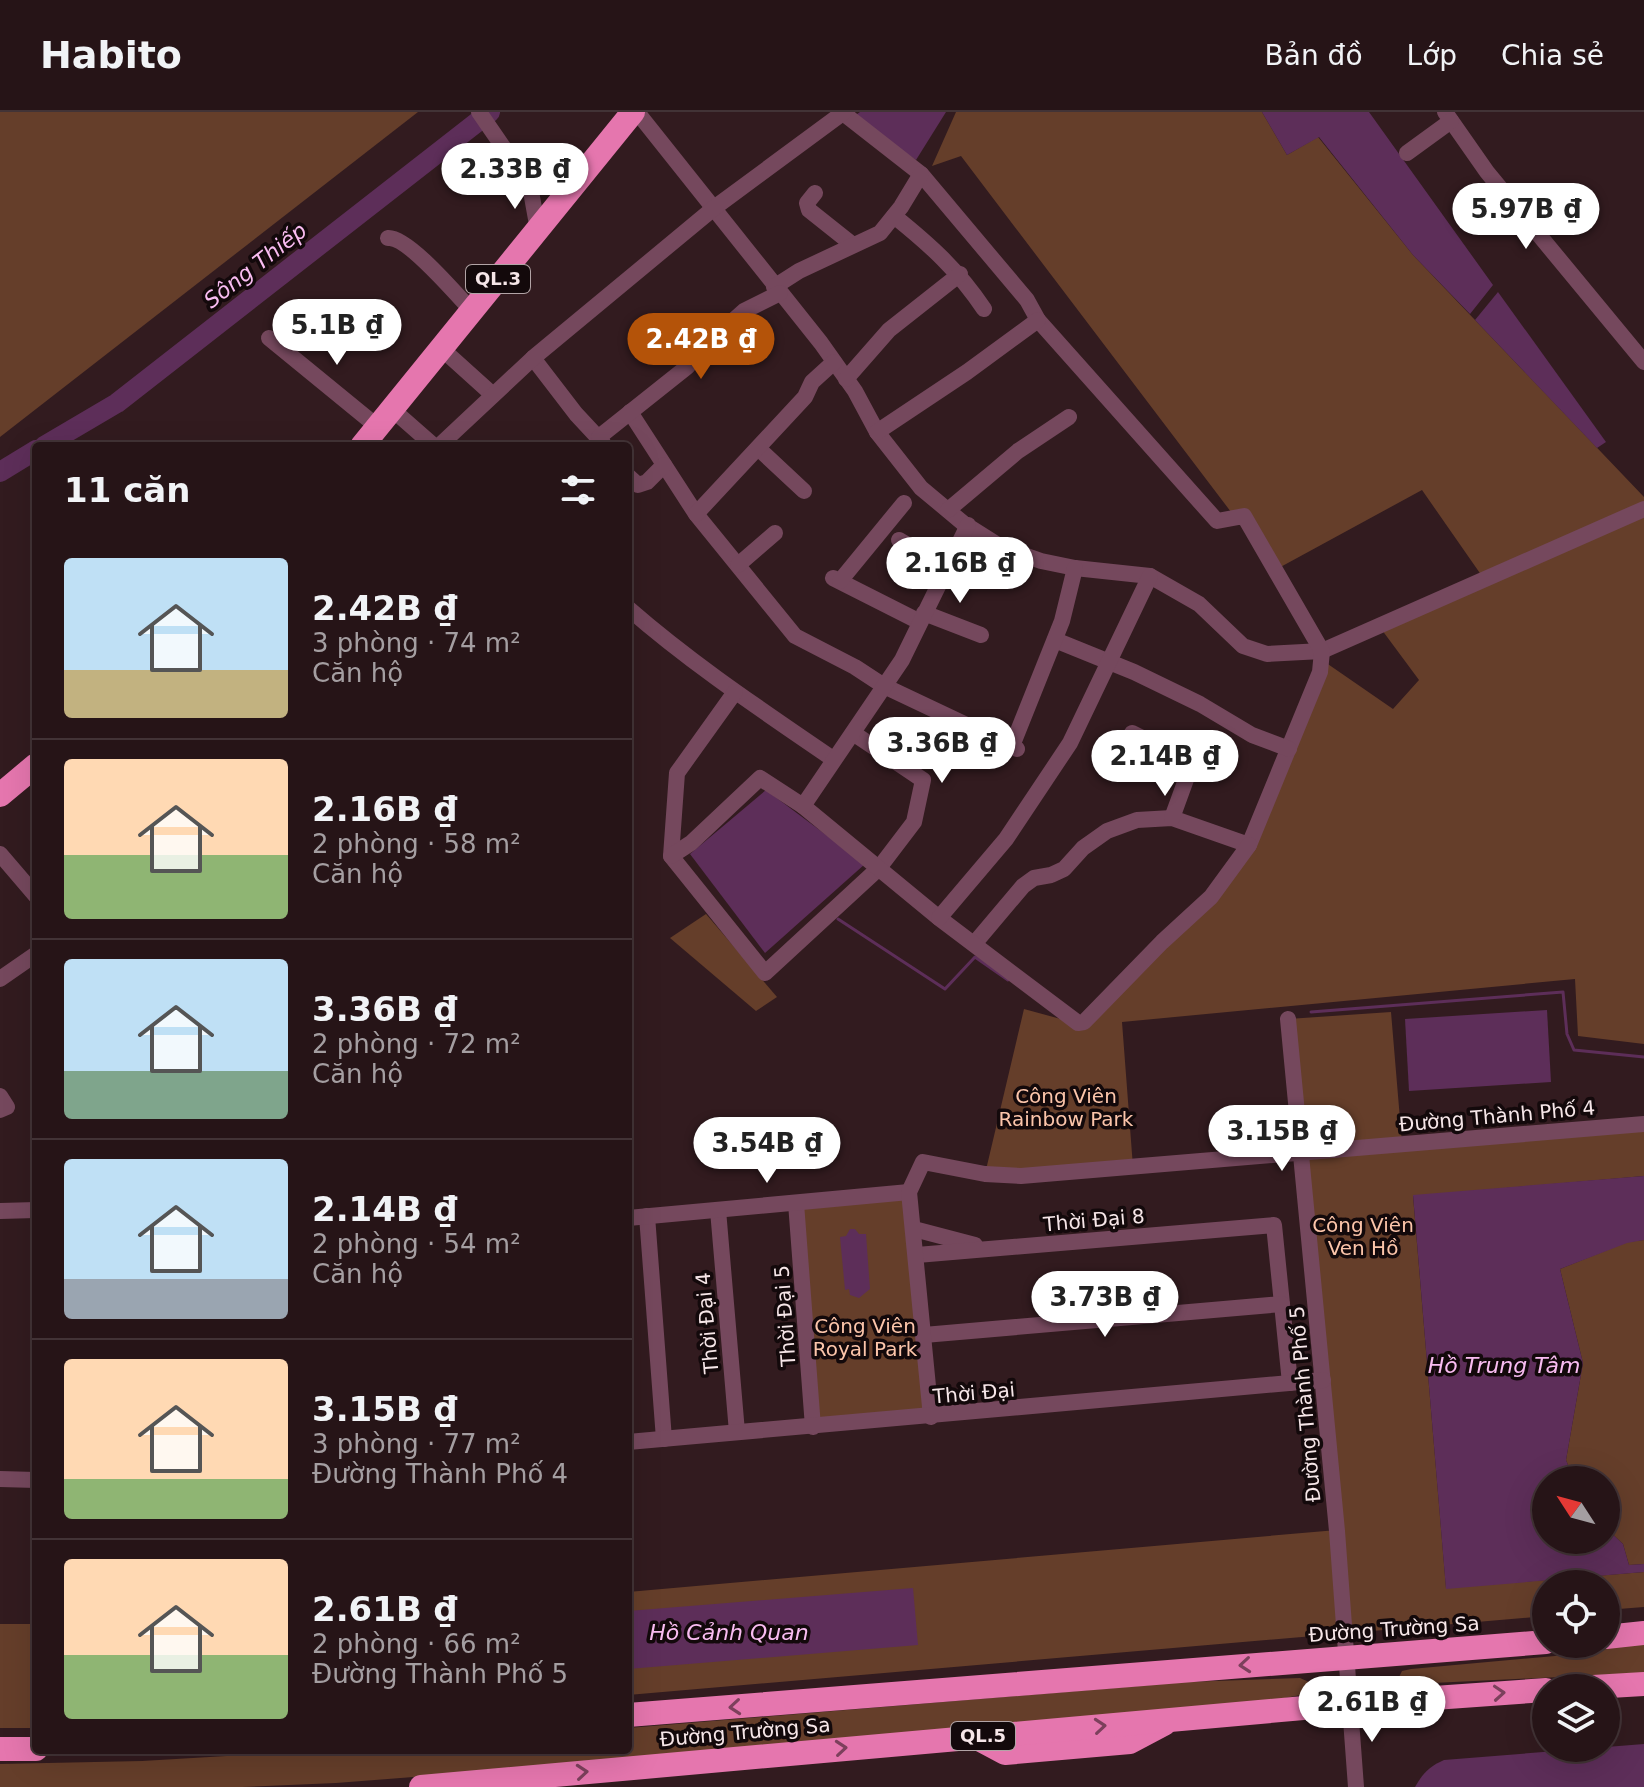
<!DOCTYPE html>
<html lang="vi">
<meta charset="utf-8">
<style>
:root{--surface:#261417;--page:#2e1d20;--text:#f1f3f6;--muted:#a49ea1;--line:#423336;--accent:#b45309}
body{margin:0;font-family:"DejaVu Sans",sans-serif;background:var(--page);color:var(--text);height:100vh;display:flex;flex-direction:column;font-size:30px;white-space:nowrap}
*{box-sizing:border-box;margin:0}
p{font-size:26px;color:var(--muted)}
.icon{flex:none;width:44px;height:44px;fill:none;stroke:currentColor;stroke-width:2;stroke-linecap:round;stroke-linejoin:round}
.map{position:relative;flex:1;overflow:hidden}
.side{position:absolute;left:32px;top:330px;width:600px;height:1312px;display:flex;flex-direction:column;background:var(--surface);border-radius:8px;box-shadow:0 8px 32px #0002,0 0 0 2px var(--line)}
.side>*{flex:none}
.needle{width:52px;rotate:306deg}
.fabs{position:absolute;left:1532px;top:1354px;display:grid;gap:16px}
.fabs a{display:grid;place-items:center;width:88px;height:88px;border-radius:50%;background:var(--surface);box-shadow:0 8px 32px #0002,0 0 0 2px var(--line);font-size:40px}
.price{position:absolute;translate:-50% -68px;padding:0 18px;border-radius:28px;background:#fff;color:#222;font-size:26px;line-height:52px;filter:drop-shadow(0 2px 4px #0008)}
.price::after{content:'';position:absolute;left:50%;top:48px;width:24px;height:18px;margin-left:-12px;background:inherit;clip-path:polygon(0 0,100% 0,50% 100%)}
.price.active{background:var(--accent);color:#fff}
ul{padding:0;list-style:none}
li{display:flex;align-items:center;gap:24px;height:200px;padding:0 32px}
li+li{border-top:2px solid var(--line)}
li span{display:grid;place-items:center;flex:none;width:224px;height:160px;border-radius:8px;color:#555}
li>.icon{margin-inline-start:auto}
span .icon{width:96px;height:96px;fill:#fffc;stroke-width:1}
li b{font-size:34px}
h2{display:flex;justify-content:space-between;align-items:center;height:96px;padding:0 32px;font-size:34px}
header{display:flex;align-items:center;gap:48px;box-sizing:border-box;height:112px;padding:0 40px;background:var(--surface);border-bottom:2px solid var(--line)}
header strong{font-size:38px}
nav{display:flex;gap:44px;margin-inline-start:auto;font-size:28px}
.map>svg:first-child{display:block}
.green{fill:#653e2a}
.water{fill:#5d2e59}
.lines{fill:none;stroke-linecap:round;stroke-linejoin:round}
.stream{stroke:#5d2e59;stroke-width:3}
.river{stroke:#5d2e59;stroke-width:20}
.minor{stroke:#75485d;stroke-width:16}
.highway{stroke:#e576ae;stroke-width:24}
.oneway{stroke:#7c405c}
.labels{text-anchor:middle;stroke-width:7;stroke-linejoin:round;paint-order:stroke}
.shield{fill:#13090b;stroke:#b2a4a6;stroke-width:2}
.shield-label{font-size:18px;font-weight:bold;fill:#f6e6e8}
.park-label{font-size:20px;fill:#fcc5aa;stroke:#13090b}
.street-label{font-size:20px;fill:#f6e6e8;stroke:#13090b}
.water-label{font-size:22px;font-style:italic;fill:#f9bcf1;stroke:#13090b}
</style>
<header>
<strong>Habito</strong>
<nav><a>Bản đồ</a><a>Lớp</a><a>Chia sẻ</a></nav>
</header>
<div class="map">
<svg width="1644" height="1675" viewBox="0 0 1644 1675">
<rect width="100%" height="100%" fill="#321b1f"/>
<g class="green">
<path d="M0 0H418L0 325Z"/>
<path d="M956 0H1262L1287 43 1318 25 1413 143 1644 385V932L1578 924 1575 867 1122 910 1133 1055 985 1062 1024 897 1079 912 1211 785 1249 733 1322 548 1393 597 1419 568 1379 514 1484 467 1422 378 1275 458 961 44 932 54Z"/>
<path d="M706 802 777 885 756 899 670 826Z"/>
<path d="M1391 900 1402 1031 1644 1012V1064L1413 1084 1446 1476 1644 1460V1495L1606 1498V1472H1546V1504L628 1583V1480L1337 1418 1288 907Z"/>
<path d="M909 1080 931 1305 813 1315 796 1091Z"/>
<path d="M1644 1128V1452L1629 1453 1623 1432 1606 1416V1368H1574L1566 1348 1583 1251 1560 1157 1627 1130Z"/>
<rect x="0" y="1512" width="36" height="104"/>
<path d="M1644 1532V1561L1412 1572 1402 1571 1399 1565 1402 1559 1411 1557 1555 1544 1584 1537Z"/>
<path d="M1300 1566 1309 1570 1310 1578 1301 1583 1274 1588 582 1652 336 1671 242 1675H0V1652L142 1649 325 1638H628V1616L1186 1570Z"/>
</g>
<g class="water">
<path d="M860 0H946L916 48 853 5Z"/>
<path d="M1262 0H1369L1493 173 1470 202 1413 143 1319 25 1287 43Z"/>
<path d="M1498 180 1606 330 1597 336 1475 208Z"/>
<path d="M766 678 865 752 765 841 690 742Z"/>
<path d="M1547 898 1551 970 1409 979 1405 907Z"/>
<path d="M1644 1064V1128L1627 1131 1560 1157 1583 1251 1566 1348 1574 1368H1546V1428H1606V1416L1623 1432 1629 1453 1644 1452V1460L1446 1477 1413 1083Z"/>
<path d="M850 1117H855L859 1122H866L870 1177 859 1186 850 1183 849 1177 845 1178 840 1125 846 1124Z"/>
<path d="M913 1476 918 1533 628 1557V1499Z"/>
<path d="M1644 1632V1675H1415C1423 1661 1430 1654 1444 1648Z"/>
</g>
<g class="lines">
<g class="stream">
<path d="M838 807 945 877 975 845 1008 868"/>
<path d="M1311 900 1563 880 1567 922 1574 938 1644 945"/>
</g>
<g class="river">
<path d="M44 334 117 291 490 0"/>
<path d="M0 360 36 338"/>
</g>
<g class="minor">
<path d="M479 0 530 74 538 118"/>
<path d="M637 0 821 231 855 279 877 320 921 376 963 411 1001 435 1041 449 1075 456 1150 464 1199 492 1243 534 1267 542 1322 539 1644 397"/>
<path d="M1445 0 1487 60 1644 250"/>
<path d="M843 1 921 62 1027 188 1038 208 1217 409 1244 404 1322 539 1320 560 1249 733 1172 706 1137 708 1107 719 1083 736 1064 757 1051 763 1034 766 1023 774 974 832"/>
<path d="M1407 41 1451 9"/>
<path d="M815 81 807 91 809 98 853 133"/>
<path d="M894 104C930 133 958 158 984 197"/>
<path d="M388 126C407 124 457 183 472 199"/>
<path d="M774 175 799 159 880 121 901 95 921 62"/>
<path d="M269 226 379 316"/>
<path d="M442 237 493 283"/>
<path d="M533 246 576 302 603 331"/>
<path d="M846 267 889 218 960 162"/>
<path d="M393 298 434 334"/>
<path d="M630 300 696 402 795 524 855 555 884 574 1017 637"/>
<path d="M877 320 967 260 1038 208"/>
<path d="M599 325 687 255 707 232 744 199 780 181"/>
<path d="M439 334 533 246 714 96 844 0"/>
<path d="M758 336 804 379"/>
<path d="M628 364 638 373 647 370 664 353"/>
<path d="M948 398 1018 339 1069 305"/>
<path d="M696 402 805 285 812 270 834 250"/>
<path d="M899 428 945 455"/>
<path d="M738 453 775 421"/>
<path d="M833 466 920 510"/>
<path d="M840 469 904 391"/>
<path d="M628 496C692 552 763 599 833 647"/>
<path d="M924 501 981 523"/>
<path d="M1055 528 1134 560 1200 592 1252 623 1289 637"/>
<path d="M735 580 677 661 671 744 765 861 879 756 914 710 923 668 853 621"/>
<path d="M1132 621 1192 651 1172 706"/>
<path d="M1012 634 1062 509 1075 456"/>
<path d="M803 694 939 806 1078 911 1084 910 1162 830 1211 785 1249 733"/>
<path d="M0 742 36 784"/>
<path d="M671 744 691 731 760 666 803 694 902 548 968 413"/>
<path d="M939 806 1006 727 1070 631 1150 464"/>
<path d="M0 867 36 842"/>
<path d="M1288 907 1337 1419 1356 1675"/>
<path d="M0 984 7 995 0 998"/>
<path d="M796 1091 813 1315"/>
<path d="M718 1098 737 1320"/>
<path d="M0 1099 36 1098"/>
<path d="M647 1104 664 1327"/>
<path d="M628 1106 909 1080"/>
<path d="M914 1117 975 1133"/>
<path d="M917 1143 1274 1113 1290 1271"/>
<path d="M924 1223 1282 1192"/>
<path d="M931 1305 909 1080 923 1050 985 1062 1021 1064 1644 1012"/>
<path d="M628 1330 1323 1268"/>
<path d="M0 1367 36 1368"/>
</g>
<g class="highway">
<path d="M362 334 633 0"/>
<path d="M0 683 36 653"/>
<path d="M1606 1525 1644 1521"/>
<path d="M1576 1576 1644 1572"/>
<path d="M628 1603 1546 1530"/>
<path d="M975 1625 1005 1641 1130 1630 1164 1612"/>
<path d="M0 1637H36"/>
<path d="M421 1675 1349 1592 1546 1578"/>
</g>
</g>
<defs><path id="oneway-chevron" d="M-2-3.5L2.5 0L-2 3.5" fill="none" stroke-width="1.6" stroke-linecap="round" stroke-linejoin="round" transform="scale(2)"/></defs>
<g class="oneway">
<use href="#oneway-chevron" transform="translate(1245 1553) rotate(175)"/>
<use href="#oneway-chevron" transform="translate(1499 1581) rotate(-4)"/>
<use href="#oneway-chevron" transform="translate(735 1595) rotate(175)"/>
<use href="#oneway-chevron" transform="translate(1100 1614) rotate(-5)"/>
<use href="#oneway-chevron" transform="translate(841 1636) rotate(-5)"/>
<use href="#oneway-chevron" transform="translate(582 1660) rotate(-5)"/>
</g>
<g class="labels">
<g class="shield">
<rect x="466" y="153" width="64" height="28" rx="6"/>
<rect x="951" y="1610" width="64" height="28" rx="6"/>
</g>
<g class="shield-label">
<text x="498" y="173">QL.3</text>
<text x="983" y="1630">QL.5</text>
</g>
<g class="park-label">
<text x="1066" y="991">Công Viên<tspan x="1066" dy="23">Rainbow Park</tspan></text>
<text x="1363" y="1120">Công Viên<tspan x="1363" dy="23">Ven Hồ</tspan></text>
<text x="865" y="1221">Công Viên<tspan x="865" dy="23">Royal Park</tspan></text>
</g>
<g class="street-label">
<text transform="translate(1497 1004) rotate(-5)" y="7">Đường Thành Phố 4</text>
<text transform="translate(1094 1108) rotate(-5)" y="7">Thời Đại 8</text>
<text transform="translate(785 1204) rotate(-94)" y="7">Thời Đại 5</text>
<text transform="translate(707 1211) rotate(-95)" y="7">Thời Đại 4</text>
<text transform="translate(974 1281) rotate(-5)" y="7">Thời Đại</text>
<text transform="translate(1305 1292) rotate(-95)" y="7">Đường Thành Phố 5</text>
<text transform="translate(1394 1517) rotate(-4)" y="7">Đường Trường Sa</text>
<text transform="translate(745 1620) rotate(-5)" y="7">Đường Trường Sa</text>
</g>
<g class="water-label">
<text transform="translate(255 153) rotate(-38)" y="8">Sông Thiếp</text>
<text x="1504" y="1261">Hồ Trung Tâm</text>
<text x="729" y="1528">Hồ Cảnh Quan</text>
</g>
</g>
</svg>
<div class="fabs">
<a><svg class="needle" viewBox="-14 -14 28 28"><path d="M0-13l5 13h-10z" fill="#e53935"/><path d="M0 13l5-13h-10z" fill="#a49ea1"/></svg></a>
<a><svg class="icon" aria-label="locate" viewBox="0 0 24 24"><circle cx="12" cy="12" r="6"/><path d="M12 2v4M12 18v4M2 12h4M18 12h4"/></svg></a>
<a><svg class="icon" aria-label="layers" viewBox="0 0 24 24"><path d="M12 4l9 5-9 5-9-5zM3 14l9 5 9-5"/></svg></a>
</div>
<b class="price" style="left:515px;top:99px">2.33B ₫</b>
<b class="price" style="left:1526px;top:139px">5.97B ₫</b>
<b class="price" style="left:337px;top:255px">5.1B ₫</b>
<b class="price active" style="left:701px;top:269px">2.42B ₫</b>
<b class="price" style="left:960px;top:493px">2.16B ₫</b>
<b class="price" style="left:942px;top:673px">3.36B ₫</b>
<b class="price" style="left:1165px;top:686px">2.14B ₫</b>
<b class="price" style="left:1282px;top:1061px">3.15B ₫</b>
<b class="price" style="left:767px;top:1073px">3.54B ₫</b>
<b class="price" style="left:1105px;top:1227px">3.73B ₫</b>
<b class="price" style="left:1372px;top:1632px">2.61B ₫</b>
<section class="side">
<h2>11 căn<svg class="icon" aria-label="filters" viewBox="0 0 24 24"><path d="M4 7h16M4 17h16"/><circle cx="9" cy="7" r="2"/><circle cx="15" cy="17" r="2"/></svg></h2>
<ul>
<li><span style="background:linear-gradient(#bfe0f5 70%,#c2b280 0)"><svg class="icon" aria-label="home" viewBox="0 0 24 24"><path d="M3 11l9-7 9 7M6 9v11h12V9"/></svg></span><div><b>2.42B ₫</b><p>3 phòng · 74 m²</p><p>Căn hộ</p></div></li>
<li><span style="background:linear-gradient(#ffd9b3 60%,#8fb573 0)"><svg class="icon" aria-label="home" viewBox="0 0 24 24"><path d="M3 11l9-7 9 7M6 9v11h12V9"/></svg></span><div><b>2.16B ₫</b><p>2 phòng · 58 m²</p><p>Căn hộ</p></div></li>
<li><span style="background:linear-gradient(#bfe0f5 70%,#7fa58c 0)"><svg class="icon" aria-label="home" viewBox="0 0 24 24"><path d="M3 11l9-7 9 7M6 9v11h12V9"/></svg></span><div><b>3.36B ₫</b><p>2 phòng · 72 m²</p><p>Căn hộ</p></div></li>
<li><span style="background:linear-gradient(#bfe0f5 75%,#9aa5b1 0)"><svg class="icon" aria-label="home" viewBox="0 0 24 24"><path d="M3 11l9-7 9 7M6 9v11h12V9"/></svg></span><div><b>2.14B ₫</b><p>2 phòng · 54 m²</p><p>Căn hộ</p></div></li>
<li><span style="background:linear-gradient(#ffd9b3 75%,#8fb573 0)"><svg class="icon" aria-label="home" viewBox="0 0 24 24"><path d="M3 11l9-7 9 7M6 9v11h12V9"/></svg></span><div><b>3.15B ₫</b><p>3 phòng · 77 m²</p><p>Đường Thành Phố 4</p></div></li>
<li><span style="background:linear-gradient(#ffd9b3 60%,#8fb573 0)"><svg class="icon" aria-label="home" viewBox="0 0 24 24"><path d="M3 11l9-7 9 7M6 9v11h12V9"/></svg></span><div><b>2.61B ₫</b><p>2 phòng · 66 m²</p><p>Đường Thành Phố 5</p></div></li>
</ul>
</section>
</div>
